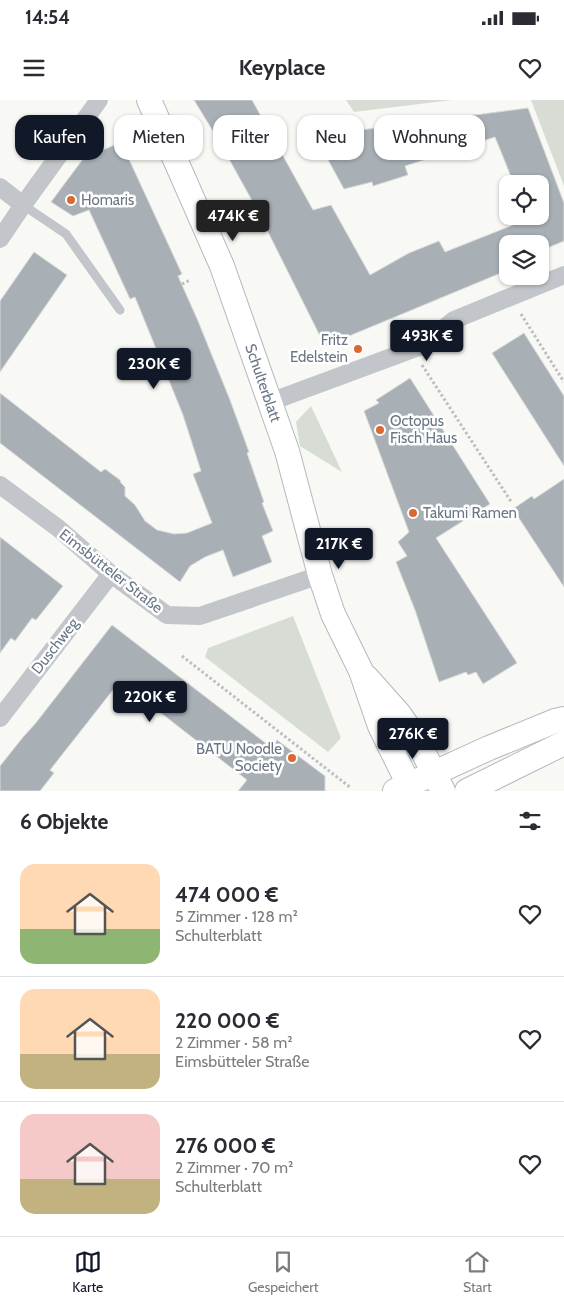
<!DOCTYPE html>
<html lang="de">
<meta charset="utf-8">
<style>
:root{--surface:#fff;--page:#f2f2f3;--text:#2b2b33;--muted:#7c7c81;--line:#e1e1e2;--accent:#111827}
body{margin:0;font-family:Cabin,sans-serif;background:var(--page);color:var(--text);height:100vh;display:flex;flex-direction:column;font-size:19px;white-space:nowrap}
*{box-sizing:border-box;margin:0}
p{font-size:16px;color:var(--muted)}
.icon{flex:none;width:28px;height:28px;fill:none;stroke:currentColor;stroke-width:2;stroke-linecap:round;stroke-linejoin:round}
.map{position:relative;height:691px;overflow:hidden}
.drawer{display:flex;flex-direction:column;background:var(--surface);flex:1}
.drawer>*{flex:none}
.top-card{position:absolute;left:15px;top:15px;width:535px;height:45px;display:flex;gap:10px}
.controls{position:absolute;left:499px;top:75px;display:grid;gap:10px}
.controls a{display:grid;place-items:center;width:50px;height:50px;border-radius:10px;background:var(--surface);box-shadow:0 1px 4px #0004;font-size:25px}
.price{position:absolute;translate:-50% -42px;padding:0 11px;border-radius:5px;background:var(--accent);color:#fff;font-size:16px;line-height:32px;filter:drop-shadow(0 1px 2px #0008)}
.price::after{content:'';position:absolute;left:50%;top:30px;width:15px;height:11px;margin-left:-8px;background:inherit;clip-path:polygon(0 0,100% 0,50% 100%)}
.price.current{background:#222;color:#fff}
ul{padding:0;list-style:none}
li{display:flex;align-items:center;gap:15px;height:125px;padding:0 20px}
li+li{border-top:1px solid var(--line)}
li span{display:grid;place-items:center;flex:none;width:140px;height:100px;border-radius:15px;color:#555}
li>.icon{margin-inline-start:auto}
span .icon{width:60px;height:60px;fill:#fffc;stroke-width:1}
li b{font-size:21px}
h2{display:flex;justify-content:space-between;align-items:center;height:60px;padding:0 20px;font-size:21px}
.tag{padding:0 18px;border-radius:15px;background:var(--surface);box-shadow:0 1px 4px #0004;font-size:18px;line-height:45px}
.tag.current{background:var(--accent);color:#fff}
.status{display:flex;justify-content:space-between;align-items:center;height:35px;padding:0 25px;background:var(--surface);direction:ltr}
.status svg{height:14px;fill:currentColor}
header{display:flex;justify-content:space-between;align-items:center;height:65px;padding:0 20px;background:var(--surface);font-size:22px;font-weight:700}
.tab-bar{display:flex;justify-content:space-around;align-items:center;height:70px;border-top:1px solid var(--line);background:var(--surface);font-size:14px;color:var(--muted)}
.tab-bar a{display:grid;justify-items:center;gap:2px}
.tab-bar .current{color:var(--accent)}
.map>svg:first-child{display:block}
.green{fill:#d7ddd5}
.building{fill:#a8b0b6;stroke:#d9dad8}
.lines{fill:none;stroke-linecap:round;stroke-linejoin:round}
.secondary-casing{stroke:#b4b9be;stroke-width:26}
.path{stroke:#bcbec1;stroke-width:3;stroke-dasharray:2.5 2.5;stroke-linecap:butt}
.lane{stroke:#c2c5c9;stroke-width:9}
.street{stroke:#c2c5c9;stroke-width:18}
.secondary{stroke:#fff;stroke-width:24}
.poi-dot{fill:#db6832;stroke:#fff;stroke-width:2}
.labels{text-anchor:middle;stroke-width:5;stroke-linejoin:round;paint-order:stroke}
.poi-label{font-size:15px;fill:#687685;stroke:#fff;text-anchor:start}
.street-label{font-size:15px;fill:#687685;stroke:#fff}
</style>
<div class="status"><b>14:54</b><svg viewBox="0 0 49 12"><path d="M0 12V9h3v3zM5 12V6h3v6zM10 12V3h3v9zM15 12V0h3v12zM26 1h20v11H26zM47 4h2v5h-2z"/></svg></div>
<header><svg class="icon" aria-label="menu" viewBox="0 0 24 24"><path d="M4 6h16M4 12h16M4 18h16"/></svg>Keyplace<svg class="icon" aria-label="heart" viewBox="0 0 24 24"><path d="M12 20l-8-8c-3-5 5-10 8-4 3-6 11-1 8 4z"/></svg></header>
<div class="map">
<svg width="564" height="691" viewBox="0 0 564 691">
<rect width="100%" height="100%" fill="#f8f8f5"/>
<g class="green">
<path d="M346 0H452L354 12Z"/>
<path d="M531 0H564V86Z"/>
<path d="M311 306 342 372 300 346 296 322Z"/>
<path d="M293 516 341 638 328 652 205 557 208 548Z"/>
</g>
<g class="building">
<path d="M194 0H252L313 110 331 105 370 175 409 153 439 141 445 152 528 119 527 116H540V84H514L495 37 405 66 408 75 373 86 372 82 344 89 315 36 528 8 564 103V141L540 151V144H508V170L325 246 254 104 219 41Z"/>
<path d="M121 42 182 174 178 176 198 221 230 300 249 352 247 353 264 402 262 403 273 431 262 436 272 462 233 477 223 450 205 457 190 466 180 482 0 343V293L101 372 105 369 120 380 121 383 125 387V396L135 405 145 421 157 430 174 434 187 433 212 423 193 374 201 371 183 315 135 197 130 199 89 110 73 116 51 102 83 59Z"/>
<path d="M34 152 67 175 0 272V201Z"/>
<path d="M524 233 564 296V366L492 253Z"/>
<path d="M410 278 490 404 436 438 517 563 483 584 476 572 468 575 466 572 439 582 415 510 396 462 407 456 398 442 409 432 364 311 379 303 376 300Z"/>
<path d="M564 379V487L513 409 532 396 534 399Z"/>
<path d="M0 437 63 486 36 520 32 518 15 541 11 538 0 553Z"/>
<path d="M112 525 272 648 277 640 325 676V691H238L247 680 120 581 50 670 54 673 40 691H0V666L24 636 35 624Z"/>
</g>
<g class="lines">
<defs>
<g id="secondary">
<path d="M149 0 222 166 287 351 320 475 333 514 361 571 380 626 412 691"/>
<path d="M367 578 399 614 417 640 443 691"/>
<path d="M395 691 489 648 555 621 564 619"/>
<path d="M467 691 564 643"/>
</g>
</defs>
<use href="#secondary" class="secondary-casing"/>
<g class="path">
<path d="M182 184 190 180"/>
<path d="M521 214 564 282"/>
<path d="M422 265 512 403"/>
<path d="M182 556 351 688"/>
</g>
<path class="lane" d="M23 105 66 134 120 210"/>
<g class="street">
<path d="M0 87 23 105"/>
<path d="M0 139 23 105 99 0"/>
<path d="M270 302 424 245 454 220 564 175"/>
<path d="M0 385 58 428 111 474 167 515 200 516 320 475"/>
<path d="M0 618 111 474"/>
</g>
<use href="#secondary" class="secondary"/>
</g>
<g class="poi-dot">
<circle cx="71" cy="100" r="5"/>
<circle cx="358" cy="249" r="5"/>
<circle cx="380" cy="330" r="5"/>
<circle cx="413" cy="413" r="5"/>
<circle cx="292" cy="658" r="5"/>
</g>
<g class="labels">
<g class="poi-label">
<text x="81" y="105">Homaris</text>
<text x="348" y="245" text-anchor="end">Fritz<tspan x="348" dy="17">Edelstein</tspan></text>
<text x="390" y="326">Octopus<tspan x="390" dy="17">Fisch Haus</tspan></text>
<text x="423" y="418">Takumi Ramen</text>
<text x="282" y="654" text-anchor="end">BATU Noodle<tspan x="282" dy="17">Society</tspan></text>
</g>
<g class="street-label">
<text transform="translate(263 283) rotate(71)" y="5">Schulterblatt</text>
<text transform="translate(111 471) rotate(38)" y="5">Eimsbütteler Straße</text>
<text transform="translate(55 546) rotate(-52)" y="5">Duschweg</text>
</g>
</g>
</svg>
<div class="controls">
<a><svg class="icon" aria-label="locate" viewBox="0 0 24 24"><circle cx="12" cy="12" r="6"/><path d="M12 2v4M12 18v4M2 12h4M18 12h4"/></svg></a>
<a><svg class="icon" aria-label="layers" viewBox="0 0 24 24"><path d="M12 4l9 5-9 5-9-5zM3 14l9 5 9-5"/></svg></a>
</div>
<b class="price current" style="left:233px;top:142px">474K €</b>
<b class="price" style="left:427px;top:262px">493K €</b>
<b class="price" style="left:154px;top:290px">230K €</b>
<b class="price" style="left:339px;top:470px">217K €</b>
<b class="price" style="left:150px;top:623px">220K €</b>
<b class="price" style="left:413px;top:660px">276K €</b>
<div class="top-card">
<a class="tag current">Kaufen</a>
<a class="tag">Mieten</a>
<a class="tag">Filter</a>
<a class="tag">Neu</a>
<a class="tag">Wohnung</a>
</div>
</div>
<section class="drawer">
<h2>6 Objekte<svg class="icon" aria-label="filters" viewBox="0 0 24 24"><path d="M4 7h16M4 17h16"/><circle cx="9" cy="7" r="2"/><circle cx="15" cy="17" r="2"/></svg></h2>
<ul>
<li><span style="background:linear-gradient(#ffd9b3 65%,#8fb573 0)"><svg class="icon" aria-label="home" viewBox="0 0 24 24"><path d="M3 11l9-7 9 7M6 9v11h12V9"/></svg></span><div><b>474 000 €</b><p>5 Zimmer · 128 m²</p><p>Schulterblatt</p></div><svg class="icon" aria-label="heart" viewBox="0 0 24 24"><path d="M12 20l-8-8c-3-5 5-10 8-4 3-6 11-1 8 4z"/></svg></li>
<li><span style="background:linear-gradient(#ffd9b3 65%,#c2b280 0)"><svg class="icon" aria-label="home" viewBox="0 0 24 24"><path d="M3 11l9-7 9 7M6 9v11h12V9"/></svg></span><div><b>220 000 €</b><p>2 Zimmer · 58 m²</p><p>Eimsbütteler Straße</p></div><svg class="icon" aria-label="heart" viewBox="0 0 24 24"><path d="M12 20l-8-8c-3-5 5-10 8-4 3-6 11-1 8 4z"/></svg></li>
<li><span style="background:linear-gradient(#f6c9c9 65%,#c2b280 0)"><svg class="icon" aria-label="home" viewBox="0 0 24 24"><path d="M3 11l9-7 9 7M6 9v11h12V9"/></svg></span><div><b>276 000 €</b><p>2 Zimmer · 70 m²</p><p>Schulterblatt</p></div><svg class="icon" aria-label="heart" viewBox="0 0 24 24"><path d="M12 20l-8-8c-3-5 5-10 8-4 3-6 11-1 8 4z"/></svg></li>
</ul>
</section>
<nav class="tab-bar">
<a class="current"><svg class="icon" aria-label="map" viewBox="0 0 24 24"><path d="M3 6l6-2 6 2 6-2v14l-6 2-6-2-6 2zM9 4v14M15 6v14"/></svg>Karte</a>
<a><svg class="icon" aria-label="saved" viewBox="0 0 24 24"><path d="M7 4h10v16l-5-4-5 4z"/></svg>Gespeichert</a>
<a><svg class="icon" aria-label="home" viewBox="0 0 24 24"><path d="M3 11l9-7 9 7M6 9v11h12V9"/></svg>Start</a>
</nav>
